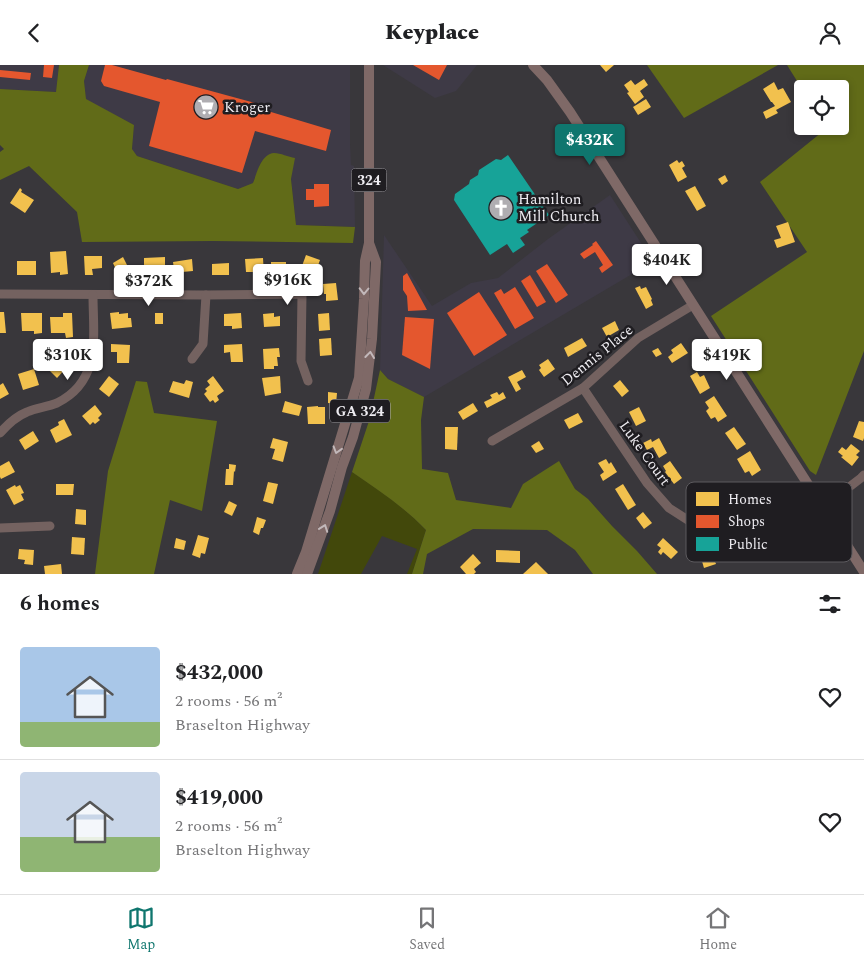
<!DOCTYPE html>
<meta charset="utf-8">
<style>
:root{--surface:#fff;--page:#f6f6f6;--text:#202124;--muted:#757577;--line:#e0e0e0;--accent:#0f766e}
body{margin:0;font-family:Spectral,serif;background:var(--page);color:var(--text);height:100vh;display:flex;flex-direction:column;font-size:19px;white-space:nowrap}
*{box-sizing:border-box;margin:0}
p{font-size:16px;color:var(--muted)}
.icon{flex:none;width:28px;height:28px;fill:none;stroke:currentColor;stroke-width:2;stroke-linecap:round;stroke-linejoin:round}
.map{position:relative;height:509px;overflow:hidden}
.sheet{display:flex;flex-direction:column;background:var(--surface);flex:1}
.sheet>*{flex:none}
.controls{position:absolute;left:794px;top:15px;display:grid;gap:10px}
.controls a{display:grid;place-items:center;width:55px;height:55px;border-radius:5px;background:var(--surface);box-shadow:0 2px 8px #0003;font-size:25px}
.price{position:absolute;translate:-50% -42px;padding:0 11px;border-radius:5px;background:#fff;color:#222;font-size:16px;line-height:32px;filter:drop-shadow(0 1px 2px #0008)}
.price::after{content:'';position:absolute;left:50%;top:30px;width:15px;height:11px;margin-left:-8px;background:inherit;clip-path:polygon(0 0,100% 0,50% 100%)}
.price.current{background:var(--accent);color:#fff}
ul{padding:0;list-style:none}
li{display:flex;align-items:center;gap:15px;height:125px;padding:0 20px}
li+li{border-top:1px solid var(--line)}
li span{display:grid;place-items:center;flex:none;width:140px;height:100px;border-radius:5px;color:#555}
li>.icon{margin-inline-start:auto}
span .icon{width:60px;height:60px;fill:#fffc;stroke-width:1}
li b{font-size:21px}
h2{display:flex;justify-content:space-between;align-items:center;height:60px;padding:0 20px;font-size:21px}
header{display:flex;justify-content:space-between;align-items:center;height:65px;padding:0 20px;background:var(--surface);font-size:22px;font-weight:800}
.tab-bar{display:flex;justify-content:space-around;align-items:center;height:70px;border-top:1px solid var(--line);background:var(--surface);font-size:14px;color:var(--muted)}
.tab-bar a{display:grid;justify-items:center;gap:2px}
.tab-bar .current{color:var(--accent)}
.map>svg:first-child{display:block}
.built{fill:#3e3a46}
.green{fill:#42480b}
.forest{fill:#616b18}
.homes{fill:#f2c14e}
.shops{fill:#e4572e}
.public{fill:#17a398}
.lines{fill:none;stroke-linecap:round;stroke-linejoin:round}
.minor{stroke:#746260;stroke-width:9}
.major{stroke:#7f6967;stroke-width:10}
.oneway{stroke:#c2b8ba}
.labels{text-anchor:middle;stroke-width:5;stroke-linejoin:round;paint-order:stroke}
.shield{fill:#1f1d21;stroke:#b0aeb3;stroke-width:1}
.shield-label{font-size:14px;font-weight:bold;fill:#eeecf1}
.poi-label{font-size:15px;fill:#eeecf1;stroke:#1f1d21;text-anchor:start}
.street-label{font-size:15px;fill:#eeecf1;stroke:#1f1d21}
.key{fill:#1f1d21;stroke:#5d5b5f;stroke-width:1}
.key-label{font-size:14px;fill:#eeecf1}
</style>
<header><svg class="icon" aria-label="back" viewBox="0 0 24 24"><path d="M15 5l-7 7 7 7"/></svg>Keyplace<svg class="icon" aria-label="person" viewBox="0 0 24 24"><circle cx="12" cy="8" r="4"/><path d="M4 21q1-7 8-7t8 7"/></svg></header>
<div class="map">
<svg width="864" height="509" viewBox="0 0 864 509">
<rect width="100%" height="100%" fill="#39373b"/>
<g class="built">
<path d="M0 0H59L56 27 0 24Z"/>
<path d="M89 0H350V79L351 100 354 101 355 162 296 160 291 113 294 93 261 97 253 118 238 124 137 91 132 85 134 60 86 35 84 16Z"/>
<path d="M383 0H477L456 26 435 33Z"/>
<path d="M610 130 643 181 644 202 424 332 388 314 380 305 384 170 432 241 471 218 498 213 548 174Z"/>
</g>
<path class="green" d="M352 407C378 424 404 442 426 465L412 509H407L417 484 382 471 361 509H318Z"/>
<g class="forest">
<path d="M59 0H89L84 16 86 34 134 60 132 84 137 91 238 124 253 118C257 108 261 89 274 88 281 88 288 92 295 93L291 114 296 160 355 162 353 178 213 176 82 177 77 147 29 101 0 115V87L4 84 0 80V24L56 27Z"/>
<path d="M647 0H778L684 53Z"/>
<path d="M787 0H864V286L816 410 810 406 711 251 807 187 760 117 827 63 826 61H840V24H802Z"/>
<path d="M380 305 388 314 424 332 421 355 422 404 448 408 456 435 511 443 523 419 559 396 575 424 588 434 612 461 637 486 657 509H593L575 485 547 465 473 464 427 489 423 509H412L426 465C404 442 377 424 352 407L369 356Z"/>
<path d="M136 316 147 317 154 348 217 356 202 446 170 435 154 509H95L108 406Z"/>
</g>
<g class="homes">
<path d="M600 0H614L606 7Z"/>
<path d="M644 14 648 20 640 26 644 32 635 39 627 28 629 27 624 20 631 15 635 20Z"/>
<path d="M774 17 778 25 783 23 791 37 776 45 778 48 766 54 763 47 775 41 772 37H771L763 24Z"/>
<path d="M646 34 651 42 638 50 633 42Z"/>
<path d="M677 95 679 98 682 96 685 101 682 103 687 112 678 117 669 100Z"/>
<path d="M725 110 728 116 722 120 718 114Z"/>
<path d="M695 121 706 141 697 146 685 126Z"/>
<path d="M20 123 22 125 21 127 34 135 25 148 10 138Z"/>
<path d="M788 157 795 177 777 183 774 175 781 173 776 161Z"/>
<path d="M66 186 68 209 60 210V207L51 208 50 187Z"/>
<path d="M306 190 320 195 316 206 302 201Z"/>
<path d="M84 191H102V203L92 204 93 210H85Z"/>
<path d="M123 192 130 206 119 211 113 198Z"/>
<path d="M165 192V207H157V205H152V208L144 209V193Z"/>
<path d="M263 193 264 210 256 211V207H246L245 194Z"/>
<path d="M192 194 193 206 182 207V210L175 211 173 197Z"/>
<rect x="17" y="196" width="19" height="14"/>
<path d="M271 197H286V208H279V211H271Z"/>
<path d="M229 198V210H212V199Z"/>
<path d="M336 218 338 235 326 236V229H324L323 219Z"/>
<path d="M640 221 641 224 646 222 652 234 651 235 653 240 646 244 635 223Z"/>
<path d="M0 247H4L6 268H0Z"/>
<path d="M119 247V249L128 248V253H131L132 262 112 264 110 248Z"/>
<path d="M21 248H42V268L34 269V266H22Z"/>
<path d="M63 248H72L73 272 66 273 65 268H51L50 252H63Z"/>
<rect x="155" y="248" width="8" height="11"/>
<path d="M241 248 242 263 232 264V261H224V249Z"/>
<path d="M274 248V252L280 251V261L264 262 263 249Z"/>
<path d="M329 248 330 265 319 266 318 249Z"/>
<path d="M615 256 619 265 607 272 602 263Z"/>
<path d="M331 273 332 290 320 291 319 274Z"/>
<path d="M582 273 587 281 568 292 564 283Z"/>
<path d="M681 278 688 288 672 298 668 292 673 288 671 285Z"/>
<path d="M111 279 130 280 129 298H117V287H111Z"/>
<path d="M242 279 243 297H231L230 287 224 288V280Z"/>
<path d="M279 283 280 292H277L278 301H274V304H264L263 284Z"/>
<path d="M658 283 662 289 656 292 652 286Z"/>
<path d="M548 294 555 304 544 312 539 305 541 303 539 300Z"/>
<path d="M59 295 67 302 57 313 50 306Z"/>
<path d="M34 304 39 320 23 325 18 309Z"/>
<path d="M522 305 526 312 517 317 521 324 516 327 508 312Z"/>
<path d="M697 307 700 312 704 310 710 323 700 329 690 311Z"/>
<path d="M109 311 119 319 109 332 99 324Z"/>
<path d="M213 311 224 326 217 331 219 335 215 338 213 335 210 337 204 329 207 326 205 324 210 320 207 316Z"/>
<path d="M280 311 281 328 265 331 262 313Z"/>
<path d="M186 315 193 317 189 333 169 327 173 316 184 319Z"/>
<path d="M620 315 629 326 622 332 613 321Z"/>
<path d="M3 318 9 329 0 334V320Z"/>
<path d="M328 327 337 328 336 339 328 338Z"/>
<path d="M497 327 499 330 503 327 506 333 487 343 484 337 492 333 490 330Z"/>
<path d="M714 331 727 351 718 357 715 352 711 354 706 346 709 343 705 337Z"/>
<path d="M285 336 302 341 299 351 282 347Z"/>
<path d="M473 338 478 346 463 355 458 347Z"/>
<path d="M95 340 102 349 98 353 100 355 95 359 93 357 90 360 82 351Z"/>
<path d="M318 341V342H325V359H308L307 342Z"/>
<path d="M639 342 646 356 636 361 629 347Z"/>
<path d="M578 348 583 357 569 364 564 355Z"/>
<path d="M64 354 72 370 56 378 50 365 59 360 58 357Z"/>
<path d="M859 356 864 357V373L863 376 853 372Z"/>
<path d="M445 362H458L457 385 445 384Z"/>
<path d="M734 362 746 379 737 385 725 368Z"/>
<path d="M33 366 39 376 25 385 19 375Z"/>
<path d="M273 373 288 377 283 397 272 394 275 384 270 383Z"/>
<path d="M659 373 667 388 659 393 653 382 647 385 643 378 651 374 652 377Z"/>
<path d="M539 376 544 384 536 388 531 381Z"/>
<path d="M851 379 860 386 856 390 859 392 852 401 841 392 843 391 838 387 842 382 846 385Z"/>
<path d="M750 386 761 405 752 411 749 406 745 408 737 394Z"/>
<path d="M606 394 609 399 611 397 617 407 603 416 600 410 604 407 598 398Z"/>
<path d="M9 396 15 407 1 414 0 412V401Z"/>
<path d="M670 396 682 413 674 419 665 407 666 406 663 401Z"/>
<path d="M229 399 236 400 235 407 234 406 233 420H225L226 404H229Z"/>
<path d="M268 417 278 419 273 439 263 436Z"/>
<path d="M56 419H74L73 430H56Z"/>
<path d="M623 419 636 440 628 445 615 424Z"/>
<path d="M15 420 16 422 20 420 24 428 21 429 24 435 14 440 6 425Z"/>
<path d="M229 436 237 440 232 451 224 447Z"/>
<path d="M76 444 86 445V460L75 459Z"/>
<path d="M643 447 652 458 644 464 636 453Z"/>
<path d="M257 452 266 455 263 463H261L259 470 253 467Z"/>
<path d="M198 470 209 473 205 489 201 488 200 493 192 490Z"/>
<path d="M72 472 85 473 84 490 71 489Z"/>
<path d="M176 473 186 476 184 485 174 483Z"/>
<path d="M663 473 678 487 671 494 663 487 661 490 658 487 661 483 657 480Z"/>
<path d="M19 484 34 485 33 500 24 499 25 495 18 494Z"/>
<path d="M496 485 520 486V498L496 497Z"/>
<path d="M473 489 481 498 474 504 476 507 474 509H466L460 502Z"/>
<path d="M712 489 716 499 704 503 701 493Z"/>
<path d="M536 497 548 509H523Z"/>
<path d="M61 499 62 509H45L44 501Z"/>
</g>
<g class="shops">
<path d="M44 0H54L52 13 43 12Z"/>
<path d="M105 0H112L166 15 167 14 262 40 261 44 331 65 326 86 255 66 242 108 149 81 160 37 104 21 101 16Z"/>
<path d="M413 0H447L439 15Z"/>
<path d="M0 5 31 8 30 15 0 12Z"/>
<path d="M314 119H329V141L314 142V135H306V124H314Z"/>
<path d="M596 176 613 200 602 208 599 203 603 200 595 187 584 194 580 189 593 180 592 179Z"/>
<path d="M547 199 568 230 556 238 536 206Z"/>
<path d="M407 208 427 245 408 246 407 231 403 225V211Z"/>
<path d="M530 210 546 237 537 242 521 216Z"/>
<path d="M515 222 534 253 515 264 494 228 501 224 504 229Z"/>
<path d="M479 227 507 270 474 291 447 248Z"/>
<path d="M405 252 434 254 430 304 402 290Z"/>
</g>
<path class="public" d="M508 90 549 150 527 165 529 167 520 173 525 180 513 188 507 179 490 190 454 135 455 129 469 119 470 115 478 110 479 105 496 94 501 95Z"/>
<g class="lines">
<g class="minor">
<path d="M0 229 206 230 302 229 301 296 308 316"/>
<path d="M192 294 203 279 206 230"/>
<path d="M583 323 647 418 669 443 694 459"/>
<path d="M0 368C7 360 17 351 27 347 36 343 47 342 57 338 102 316 93 271 93 230"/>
<path d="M492 376 583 323 638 273 693 240"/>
<path d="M823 442 861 413 864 410"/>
<path d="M0 463 50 461"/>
</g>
<g class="major">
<path d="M533 0 547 15 570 47 864 507"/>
<path d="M297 509 306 487 359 313 364 234 365 196 369 178V0"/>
<path d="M307 509 330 446 342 402 353 372 366 324 372 274 376 197 369 178"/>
</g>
</g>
<defs><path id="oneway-chevron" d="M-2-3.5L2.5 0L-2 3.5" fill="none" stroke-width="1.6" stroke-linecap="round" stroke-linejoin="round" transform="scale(1.25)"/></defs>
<g class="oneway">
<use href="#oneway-chevron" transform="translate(364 226) rotate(91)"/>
<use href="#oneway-chevron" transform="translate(370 290) rotate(-83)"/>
<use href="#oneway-chevron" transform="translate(337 385) rotate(107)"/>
<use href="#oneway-chevron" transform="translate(324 463) rotate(-70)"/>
</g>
<defs>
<symbol id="supermarket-disc" viewBox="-11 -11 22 22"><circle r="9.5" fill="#afadb1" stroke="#1f1d21"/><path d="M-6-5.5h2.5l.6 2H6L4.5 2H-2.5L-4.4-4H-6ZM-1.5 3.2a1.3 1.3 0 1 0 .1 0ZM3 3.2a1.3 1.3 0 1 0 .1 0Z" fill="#fff"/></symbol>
<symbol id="church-disc" viewBox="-11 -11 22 22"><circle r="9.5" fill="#afadb1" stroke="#1f1d21"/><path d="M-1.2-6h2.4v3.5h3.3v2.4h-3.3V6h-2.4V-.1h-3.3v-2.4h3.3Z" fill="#fff"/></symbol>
</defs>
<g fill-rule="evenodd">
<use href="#supermarket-disc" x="192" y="28" width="28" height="28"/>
<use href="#church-disc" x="487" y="129" width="28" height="28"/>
</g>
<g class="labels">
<g class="shield">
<rect x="351.5" y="103.5" width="35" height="23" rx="4"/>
<rect x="330" y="334.5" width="60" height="23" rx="4"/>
</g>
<g class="shield-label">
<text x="369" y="120">324</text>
<text x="360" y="351">GA 324</text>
</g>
<g class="poi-label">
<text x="224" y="47">Kroger</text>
<text x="518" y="139">Hamilton<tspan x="518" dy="17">Mill Church</tspan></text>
</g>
<g class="street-label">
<text transform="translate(597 290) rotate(-39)" y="5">Dennis Place</text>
<text transform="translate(645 388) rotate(54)" y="5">Luke Court</text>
</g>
</g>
<rect x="686" y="417" width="166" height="80" rx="8" class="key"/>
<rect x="696" y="427" width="23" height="14" fill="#f2c14e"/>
<rect x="696" y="450" width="23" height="13" fill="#e4572e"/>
<rect x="696" y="472" width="23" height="14" fill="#17a398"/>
<g class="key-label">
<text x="728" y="439">Homes</text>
<text x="728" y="461">Shops</text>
<text x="728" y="484">Public</text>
</g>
</svg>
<div class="controls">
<a><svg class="icon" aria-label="locate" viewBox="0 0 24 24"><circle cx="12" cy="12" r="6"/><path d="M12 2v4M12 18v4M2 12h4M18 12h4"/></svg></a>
</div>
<b class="price current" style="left:590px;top:101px">$432K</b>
<b class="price" style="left:667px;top:221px">$404K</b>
<b class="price" style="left:288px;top:241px">$916K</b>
<b class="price" style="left:149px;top:242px">$372K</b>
<b class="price" style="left:68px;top:316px">$310K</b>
<b class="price" style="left:727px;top:316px">$419K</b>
</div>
<section class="sheet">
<h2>6 homes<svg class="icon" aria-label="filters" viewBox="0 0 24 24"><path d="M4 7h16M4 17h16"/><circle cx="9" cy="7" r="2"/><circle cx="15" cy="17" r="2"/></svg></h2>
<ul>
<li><span style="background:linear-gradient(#a9c7e8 75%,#8fb573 0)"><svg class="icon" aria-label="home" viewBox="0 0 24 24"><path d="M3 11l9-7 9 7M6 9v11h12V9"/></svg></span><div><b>$432,000</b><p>2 rooms · 56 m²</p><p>Braselton Highway</p></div><svg class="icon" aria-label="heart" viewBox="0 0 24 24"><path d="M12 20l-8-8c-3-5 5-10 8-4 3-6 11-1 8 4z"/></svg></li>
<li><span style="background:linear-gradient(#c9d6e8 65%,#8fb573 0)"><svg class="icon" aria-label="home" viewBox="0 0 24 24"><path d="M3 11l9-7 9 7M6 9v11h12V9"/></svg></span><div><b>$419,000</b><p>2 rooms · 56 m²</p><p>Braselton Highway</p></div><svg class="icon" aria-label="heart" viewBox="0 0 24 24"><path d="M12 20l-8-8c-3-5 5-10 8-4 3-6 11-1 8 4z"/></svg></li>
</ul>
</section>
<nav class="tab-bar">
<a class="current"><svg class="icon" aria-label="map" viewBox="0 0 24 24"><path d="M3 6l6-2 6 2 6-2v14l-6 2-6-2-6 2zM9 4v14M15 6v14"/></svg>Map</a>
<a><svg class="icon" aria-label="saved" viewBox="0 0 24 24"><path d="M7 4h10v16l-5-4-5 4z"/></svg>Saved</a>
<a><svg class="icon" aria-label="home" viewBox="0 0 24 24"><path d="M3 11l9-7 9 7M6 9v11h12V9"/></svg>Home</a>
</nav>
